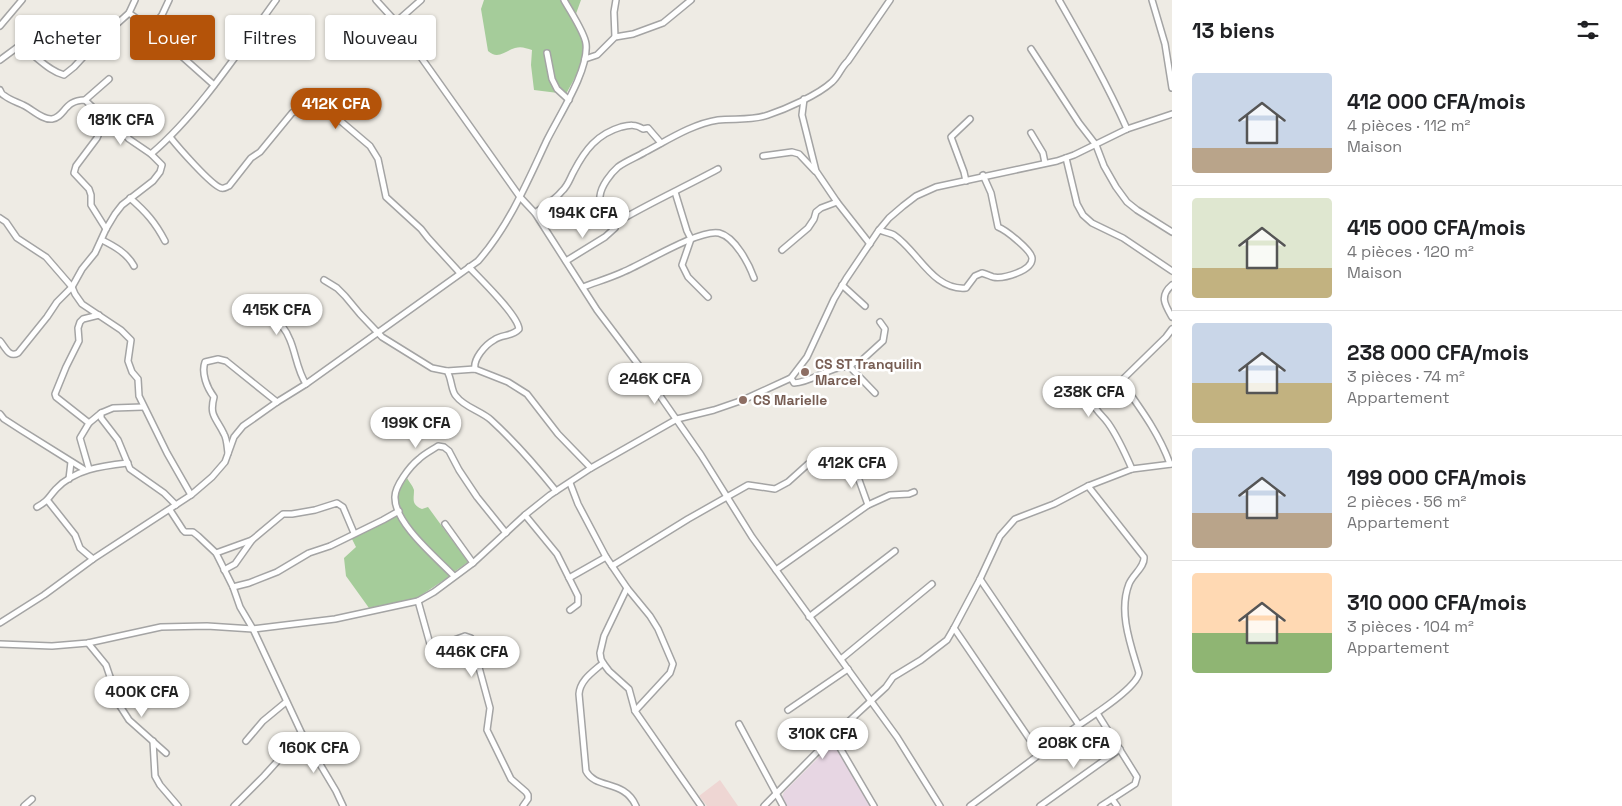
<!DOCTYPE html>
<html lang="fr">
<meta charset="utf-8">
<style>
:root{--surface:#fff;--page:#f6f6f6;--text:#202124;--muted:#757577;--line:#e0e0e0;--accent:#b45309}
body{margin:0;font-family:"Space Grotesk",sans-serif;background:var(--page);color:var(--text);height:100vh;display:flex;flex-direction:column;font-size:19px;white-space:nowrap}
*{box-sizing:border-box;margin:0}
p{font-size:16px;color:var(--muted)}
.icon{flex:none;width:28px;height:28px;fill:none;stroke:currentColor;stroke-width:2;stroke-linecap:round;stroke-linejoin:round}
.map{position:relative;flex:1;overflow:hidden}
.panel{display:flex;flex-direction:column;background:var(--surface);width:450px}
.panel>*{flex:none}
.hud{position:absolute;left:15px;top:15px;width:475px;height:45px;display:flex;gap:10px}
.price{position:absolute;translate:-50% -42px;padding:0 11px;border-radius:18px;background:#fff;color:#222;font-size:16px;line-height:32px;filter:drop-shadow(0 1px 2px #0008)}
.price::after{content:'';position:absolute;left:50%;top:30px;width:15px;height:11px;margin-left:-8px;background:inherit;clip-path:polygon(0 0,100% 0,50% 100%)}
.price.current{background:var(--accent);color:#fff}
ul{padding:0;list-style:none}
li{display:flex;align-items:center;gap:15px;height:125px;padding:0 20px}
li+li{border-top:1px solid var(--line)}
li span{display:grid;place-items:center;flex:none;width:140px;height:100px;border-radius:5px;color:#555}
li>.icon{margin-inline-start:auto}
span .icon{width:60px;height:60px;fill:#fffc;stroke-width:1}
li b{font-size:21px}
h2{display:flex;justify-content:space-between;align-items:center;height:60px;padding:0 20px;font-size:21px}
.chip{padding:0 18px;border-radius:5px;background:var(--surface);box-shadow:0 1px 4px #0004;font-size:18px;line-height:45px}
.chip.current{background:var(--accent);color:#fff}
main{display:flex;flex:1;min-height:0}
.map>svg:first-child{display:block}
.commercial{fill:#eed6d3}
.industrial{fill:#e7d6e3}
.forest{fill:#a5cc9a}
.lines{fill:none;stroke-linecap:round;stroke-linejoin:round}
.minor-tunnel{stroke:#c4c2bc;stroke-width:5;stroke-dasharray:5 2.5;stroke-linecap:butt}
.minor-casing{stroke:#a4a4a4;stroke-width:8}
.minor{stroke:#fff;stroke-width:5}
.education-dot{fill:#8d6e63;stroke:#fff;stroke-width:2}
.labels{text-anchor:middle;stroke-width:5;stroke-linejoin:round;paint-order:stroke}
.education-label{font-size:14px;font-weight:bold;fill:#785e54;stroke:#fff;text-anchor:start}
</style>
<main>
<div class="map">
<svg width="1172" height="806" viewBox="0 0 1172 806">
<rect width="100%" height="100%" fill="#eeebe4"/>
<path class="commercial" d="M720 780 738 806H707L699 796Z"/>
<path class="industrial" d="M831 745H834L870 806H787L782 797 784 792Z"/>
<g class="forest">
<path d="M484 0H581L573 22C577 28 581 34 583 40 588 58 574 79 566 94L534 90 531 65 532 50C526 48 521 46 515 48 505 51 498 60 488 51L481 9Z"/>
<path d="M407 478C409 482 413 486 414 490 414 500 411 504 422 509L428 507 468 562 454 572C436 554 401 525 398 499 397 491 403 485 407 478Z"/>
<path d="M398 514 409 534 450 576 417 598 369 608 346 576 344 558 356 547 351 537Z"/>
</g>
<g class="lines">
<path class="minor-tunnel" d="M1055 743 1066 734"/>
<defs>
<g id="minor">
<path d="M376 0 396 22 520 197 535 213 597 310 640 367 701 455 752 537 897 737 940 806"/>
<path d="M1059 0C1083 42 1107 84 1127 129"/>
<path d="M1152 0 1165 44 1172 88"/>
<path d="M129 13 151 29 214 85"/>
<path d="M396 22 421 0"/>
<path d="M0 26 22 0"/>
<path d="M151 29 162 15 169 0"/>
<path d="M615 37 614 12 616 0"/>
<path d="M1031 49 1079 123 1096 145 1104 166 1116 187 1127 202 1137 210 1172 232"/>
<path d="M547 53 552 79 557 89 569 100"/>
<path d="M585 59 597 55 615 37 633 34 663 23 691 0"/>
<path d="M0 60 19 46C36 54 46 70 64 75L74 67 98 41 129 13 135 0"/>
<path d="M0 90C2 94 1 94 5 96 10 100 17 102 23 105 32 109 42 120 52 119 65 117 64 100 85 100L105 119 120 129 129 139 151 154 162 165 160 172 153 181 122 205 115 214 106 229 95 253 82 269 72 287 57 302 47 317 18 353C9 358 6 348 0 341"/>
<path d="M804 99 802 115 816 171 837 202 870 244"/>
<path d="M85 100 109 79"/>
<path d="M105 119 97 138 76 166 74 173 89 189 91 195V205L106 229"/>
<path d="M1031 133 1043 153 1045 163"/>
<path d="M170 137C178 147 211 185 221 188 224 189 226 187 229 186L251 158 260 152 292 113 311 102 330 112 370 146 378 159 386 197 421 229 428 238 460 273"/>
<path d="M151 154C199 113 239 51 276 0"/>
<path d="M763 156 792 152 799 154 815 171"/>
<path d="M1066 158 1077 204 1083 215 1092 223 1123 238 1172 271"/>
<path d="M966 181 964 172 951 137 970 119"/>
<path d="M675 192 687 231 691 239 682 265 688 277 708 297"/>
<path d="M130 198C146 212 155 222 165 241"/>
<path d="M535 213C544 206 555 200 562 191 568 186 570 178 574 171 585 150 597 134 621 127 629 125 636 124 643 129L648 128 661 143"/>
<path d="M0 218 6 222 17 238 46 257 72 287 75 294 82 304 121 330 131 340 128 361 132 372 138 379 139 396 167 453 191 495"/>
<path d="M614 224C647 204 683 188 718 169"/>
<path d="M879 230C884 232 890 233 894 235 918 251 933 291 966 288L975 276 982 273C986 274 990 276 993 277 1003 279 1033 271 1032 258 1031 250 1006 230 998 227L991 193 983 175"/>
<path d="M102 240C114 246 127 253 134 266"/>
<path d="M782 250 808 228 814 219 816 212 821 208 837 202"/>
<path d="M566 261 605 237 615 228C610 214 598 216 600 196 601 186 611 173 618 167 626 161 637 157 645 152 668 140 692 124 718 120 734 118 752 121 768 115 786 109 818 95 832 82 839 76 841 67 848 61L890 0"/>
<path d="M469 267C480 279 518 315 519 329 512 337 502 334 494 340 485 345 473 359 475 369"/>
<path d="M324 280 337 288 345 296 360 314 382 337 432 368 447 371C452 379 451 391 456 396 464 407 481 411 491 420 515 442 536 466 556 491"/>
<path d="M842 285 865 306"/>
<path d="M1172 285C1159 296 1165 305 1172 317"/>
<path d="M583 287C596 282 610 278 623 272 643 264 699 229 719 233 735 237 749 264 754 278"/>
<path d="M271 314C279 322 286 329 290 340 296 354 297 370 306 384"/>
<path d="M850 367 853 363 861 361 883 341 885 329 880 322"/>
<path d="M447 371 475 369 508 382 527 394 558 434 591 468"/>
<path d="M791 378 794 383C814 382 830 365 850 367L875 393"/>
<path d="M1121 381C1140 408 1159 433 1170 464"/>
<path d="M143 407 113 408 101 413V418L118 440 130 469 164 493 176 505"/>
<path d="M0 414 4 419 21 430 85 470"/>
<path d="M89 423 56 397 55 394 66 367 79 341 78 328 80 322 83 319 99 315"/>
<path d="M228 453C227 447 227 439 224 434 216 417 209 416 214 397 207 388 201 373 205 362L218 359 226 361 277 402"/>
<path d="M89 469 80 438 89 423 101 413"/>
<path d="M1132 469C1125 453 1118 437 1108 423 1103 416 1097 412 1093 404 1096 400 1100 398 1103 395 1109 388 1112 384 1121 381L1166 337 1172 329"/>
<path d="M69 479 71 462"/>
<path d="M570 483 578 504 606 557 627 588 650 616 658 629 673 664 670 673 635 711"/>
<path d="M48 501 75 535 80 548 93 559"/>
<path d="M37 507C49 500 47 499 56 489 75 469 102 466 128 463"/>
<path d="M170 510 183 530 185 532H193L198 536 216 553 233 587 240 607 253 629 302 734 336 791 343 806"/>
<path d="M525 515 557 554 578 596V604L570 610"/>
<path d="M445 524 473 563"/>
<path d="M216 553 252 540 283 514H292L315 510 337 503 343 507 354 533"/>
<path d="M612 566 688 519 748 485 775 489 788 482 808 464 814 461 824 460 848 461 854 466 868 505"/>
<path d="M224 570 235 564 252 540"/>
<path d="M776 570 868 505 890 495 909 494 914 492"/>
<path d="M454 576C437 558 395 524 395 498 394 487 410 466 419 459 424 454 432 450 438 446L444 447 449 451 459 470 477 497 506 533"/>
<path d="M569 578 606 557"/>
<path d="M980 579 1079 725"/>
<path d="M233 587 249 583 277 572 309 553 330 546 383 520 399 511"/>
<path d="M627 588 604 636 600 653 601 659 603 663 609 671 629 689 635 711 701 806"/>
<path d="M418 601 430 644 435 647 465 636 471 638 490 708 487 730 511 779 526 792 528 795V799L523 806"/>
<path d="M809 617 895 551"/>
<path d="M0 623 44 595 93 559 191 495 212 477 225 462 234 437 243 426 277 402 306 384 478 261C508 227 527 183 546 142 558 117 589 71 586 44 585 33 570 11 564 0"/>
<path d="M954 628 1039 753"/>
<path d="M88 643 106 665 120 706 129 720 166 753"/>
<path d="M0 644 52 646 88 643 161 627 207 626 253 629 335 619 418 601 434 592 473 563 525 515 550 495 591 468 677 419 714 410 743 400 791 378 807 357 834 299 846 279 879 230 889 218 903 206 916 196 936 187 1057 161 1074 155 1127 129 1172 114"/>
<path d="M841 659 932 584"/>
<path d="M603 663C593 672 580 680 579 694L586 771C596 790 624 779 636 806"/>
<path d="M788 710 848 669"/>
<path d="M1097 713 1137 777 1135 784 1101 806"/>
<path d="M739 724 783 806"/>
<path d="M1066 734C1081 723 1136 690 1139 673 1131 646 1118 612 1129 584 1133 574 1145 567 1144 557L1088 486"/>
<path d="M833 736 874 806"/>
<path d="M153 741 155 776 160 785 178 806"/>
<path d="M246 741 263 721 286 702"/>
<path d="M1112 799 1117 806"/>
<path d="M24 806 32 799"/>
<path d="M234 806 264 776 302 734"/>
<path d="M764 806 833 736 886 687 893 677 921 660 947 640 954 628 980 579 1000 536 1015 519 1054 504 1088 486 1132 469 1172 464"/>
<path d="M970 806 1055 743"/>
<path d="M1040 806 1120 749"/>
</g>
</defs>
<use href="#minor" class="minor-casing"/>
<use href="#minor" class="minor"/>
</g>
<g class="education-dot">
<circle cx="805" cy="372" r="5"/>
<circle cx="743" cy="400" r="5"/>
</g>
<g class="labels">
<g class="education-label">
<text x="815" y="369">CS ST Tranquilin<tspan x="815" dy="16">Marcel</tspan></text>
<text x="753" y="405">CS Marielle</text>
</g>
</g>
</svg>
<b class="price current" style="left:336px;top:130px">412K CFA</b>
<b class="price" style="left:121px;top:146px">181K CFA</b>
<b class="price" style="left:583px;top:239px">194K CFA</b>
<b class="price" style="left:277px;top:336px">415K CFA</b>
<b class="price" style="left:655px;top:405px">246K CFA</b>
<b class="price" style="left:1089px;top:418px">238K CFA</b>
<b class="price" style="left:416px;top:449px">199K CFA</b>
<b class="price" style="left:852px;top:489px">412K CFA</b>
<b class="price" style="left:472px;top:678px">446K CFA</b>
<b class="price" style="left:142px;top:718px">400K CFA</b>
<b class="price" style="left:823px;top:760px">310K CFA</b>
<b class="price" style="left:1074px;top:769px">208K CFA</b>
<b class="price" style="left:314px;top:774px">160K CFA</b>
<div class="hud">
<a class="chip">Acheter</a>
<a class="chip current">Louer</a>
<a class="chip">Filtres</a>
<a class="chip">Nouveau</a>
</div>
</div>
<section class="panel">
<h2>13 biens<svg class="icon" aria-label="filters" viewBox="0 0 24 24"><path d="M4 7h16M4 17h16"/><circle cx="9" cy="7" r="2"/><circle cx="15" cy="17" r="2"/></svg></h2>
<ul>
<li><span style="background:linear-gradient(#c9d6e8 75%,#b9a48a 0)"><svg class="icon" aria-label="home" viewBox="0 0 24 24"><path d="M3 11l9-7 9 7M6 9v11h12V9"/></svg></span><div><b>412 000 CFA/mois</b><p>4 pièces · 112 m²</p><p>Maison</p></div></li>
<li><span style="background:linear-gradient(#dfe7d0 70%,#c2b280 0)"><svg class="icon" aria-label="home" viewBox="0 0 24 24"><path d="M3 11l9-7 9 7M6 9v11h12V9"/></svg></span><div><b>415 000 CFA/mois</b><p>4 pièces · 120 m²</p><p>Maison</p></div></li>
<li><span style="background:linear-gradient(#c9d6e8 60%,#c2b280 0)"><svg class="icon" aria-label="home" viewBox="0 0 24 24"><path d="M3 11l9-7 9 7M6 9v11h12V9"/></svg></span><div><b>238 000 CFA/mois</b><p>3 pièces · 74 m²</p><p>Appartement</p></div></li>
<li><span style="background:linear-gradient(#c9d6e8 65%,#b9a48a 0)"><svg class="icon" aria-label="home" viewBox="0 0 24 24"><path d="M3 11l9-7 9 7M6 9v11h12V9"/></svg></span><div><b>199 000 CFA/mois</b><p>2 pièces · 56 m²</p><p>Appartement</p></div></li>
<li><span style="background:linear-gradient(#ffd9b3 60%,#8fb573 0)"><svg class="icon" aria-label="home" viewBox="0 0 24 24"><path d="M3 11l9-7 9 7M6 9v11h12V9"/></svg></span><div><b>310 000 CFA/mois</b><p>3 pièces · 104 m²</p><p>Appartement</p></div></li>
</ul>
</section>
</main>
